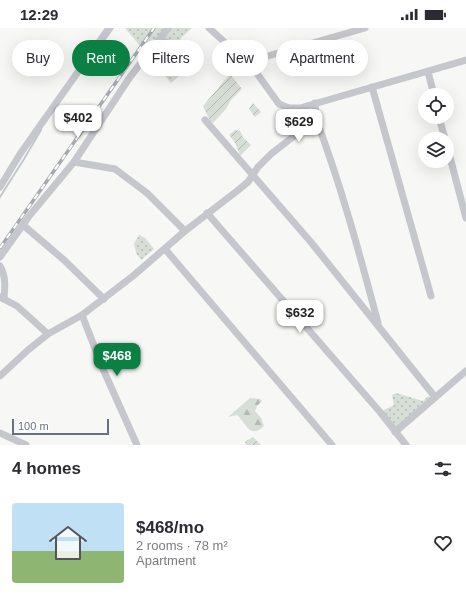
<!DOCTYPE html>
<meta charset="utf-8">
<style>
:root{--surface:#fff;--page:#f2f2f3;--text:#2b2b33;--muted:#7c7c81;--accent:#0b8043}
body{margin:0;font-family:Arial,sans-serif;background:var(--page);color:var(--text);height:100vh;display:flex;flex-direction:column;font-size:15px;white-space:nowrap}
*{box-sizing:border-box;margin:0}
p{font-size:13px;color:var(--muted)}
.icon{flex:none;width:22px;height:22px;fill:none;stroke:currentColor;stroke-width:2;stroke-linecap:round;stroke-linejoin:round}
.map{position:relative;height:417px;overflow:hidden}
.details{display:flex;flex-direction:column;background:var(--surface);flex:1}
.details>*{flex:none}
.banner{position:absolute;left:12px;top:12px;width:442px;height:36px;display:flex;gap:8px}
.buttons{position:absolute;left:418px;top:60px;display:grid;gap:8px}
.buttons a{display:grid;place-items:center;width:36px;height:36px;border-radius:50%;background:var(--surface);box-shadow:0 4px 16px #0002;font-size:20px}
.scale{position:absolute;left:12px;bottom:10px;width:97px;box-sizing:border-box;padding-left:4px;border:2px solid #687084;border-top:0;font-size:11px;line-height:14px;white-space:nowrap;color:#687084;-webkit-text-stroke:3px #fff;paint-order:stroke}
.price{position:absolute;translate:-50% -34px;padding:0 9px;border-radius:8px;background:#fff;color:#222;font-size:13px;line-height:26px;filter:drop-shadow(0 1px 2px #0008)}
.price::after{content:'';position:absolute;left:50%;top:24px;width:12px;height:9px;margin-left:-6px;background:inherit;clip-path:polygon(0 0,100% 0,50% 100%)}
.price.current{background:var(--accent);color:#fff}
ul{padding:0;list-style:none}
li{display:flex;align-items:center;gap:12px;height:100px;padding:0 12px}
li span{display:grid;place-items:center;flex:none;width:112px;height:80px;border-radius:4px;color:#555}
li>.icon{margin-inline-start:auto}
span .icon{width:48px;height:48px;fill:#fffc;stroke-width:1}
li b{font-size:17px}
h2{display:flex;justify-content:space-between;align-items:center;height:48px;padding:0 12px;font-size:17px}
.pill{padding:0 14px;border-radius:18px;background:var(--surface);box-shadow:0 4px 16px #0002;font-size:14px;line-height:36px}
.pill.current{background:var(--accent);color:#fff}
.status{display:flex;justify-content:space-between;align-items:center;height:28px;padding:0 20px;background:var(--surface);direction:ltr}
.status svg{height:11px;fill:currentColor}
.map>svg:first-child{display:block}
.grass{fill:url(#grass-dots)}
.forest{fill:url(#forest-firs)}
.garden{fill:url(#garden-furrows)}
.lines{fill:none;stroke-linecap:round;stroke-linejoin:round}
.stream{stroke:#c2c7ce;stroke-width:2}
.minor{stroke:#c6c7cc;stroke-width:7}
.rail-casing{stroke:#a6a9b0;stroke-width:3.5}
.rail{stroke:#fff;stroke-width:2;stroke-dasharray:6;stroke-linecap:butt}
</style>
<div class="status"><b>12:29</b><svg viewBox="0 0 49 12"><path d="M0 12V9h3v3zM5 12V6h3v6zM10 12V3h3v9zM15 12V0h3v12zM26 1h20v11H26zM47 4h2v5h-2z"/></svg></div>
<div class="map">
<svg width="466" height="417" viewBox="0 0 466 417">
<defs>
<pattern id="grass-dots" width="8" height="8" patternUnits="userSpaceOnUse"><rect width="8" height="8" fill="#d7ded6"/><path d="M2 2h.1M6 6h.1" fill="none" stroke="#b2b8b3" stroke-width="1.8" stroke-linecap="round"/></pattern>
<pattern id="forest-firs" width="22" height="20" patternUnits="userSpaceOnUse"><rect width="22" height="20" fill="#d7ded6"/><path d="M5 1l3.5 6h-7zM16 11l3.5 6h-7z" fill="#b2b8b3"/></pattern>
<pattern id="garden-furrows" width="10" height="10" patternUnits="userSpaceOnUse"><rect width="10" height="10" fill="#d7ded6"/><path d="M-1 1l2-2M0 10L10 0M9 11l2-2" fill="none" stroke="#b2b8b3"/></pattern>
</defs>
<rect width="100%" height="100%" fill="#f7f7f5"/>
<g class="grass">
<path d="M125 0H192L181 10 175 25 187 41 171 55Z"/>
<path d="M139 207 145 210 154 221 141 232 136 225 134 216Z"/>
<path d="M396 365 423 373 428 368 436 372 425 383 400 404 380 384 394 377 392 367Z"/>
</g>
<path class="forest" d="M250 370 260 371 262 373 257 378 255 383 261 390 264 398C250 412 246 395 237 387L228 389Z"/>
<g class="garden">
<path d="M230 46 242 61 231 72 226 81 213 95 210 93 203 78Z"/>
<path d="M253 75 261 84 255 89 249 81Z"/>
<path d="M235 102 240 103 243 109 251 117 240 128C237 119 236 115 229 107Z"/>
<path d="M253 409 261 417H246L245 414Z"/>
</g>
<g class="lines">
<g class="stream">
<path d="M82 44 113 0"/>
<path d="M0 169 24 131 41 102"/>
</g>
<g class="minor">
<path d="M209 0 253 40 279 76 289 80H300L466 32"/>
<path d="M156 16 166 14 183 21"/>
<path d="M246 33 261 30 365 0"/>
<path d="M428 44 434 67"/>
<path d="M372 59 431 268"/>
<path d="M439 89 445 111"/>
<path d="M316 91C341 157 360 227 378 295"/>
<path d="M205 92 310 213 435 369"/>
<path d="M447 118 466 190"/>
<path d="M74 134 115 141 147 165 185 203"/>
<path d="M0 159 20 126 109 0"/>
<path d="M207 185 380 384 406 417"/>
<path d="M23 197 64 232 104 271"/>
<path d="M165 221 332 417"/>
<path d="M0 229 30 187 74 134 130 49 168 0"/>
<path d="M0 238C6 248 5 259 4 271"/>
<path d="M0 269 17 278 48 306"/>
<path d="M82 287 103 341 137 417"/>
<path d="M0 348 28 322 48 306 82 287 133 248 185 203 237 163 248 154 258 139 271 126 316 91 315 75"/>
<path d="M395 404 466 343"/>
<path d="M0 405 26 417"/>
</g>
<defs>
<path id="rail" d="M0 220 154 0"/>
</defs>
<use href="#rail" class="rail-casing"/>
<use href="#rail" class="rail"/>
</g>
</svg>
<div class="buttons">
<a><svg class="icon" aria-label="locate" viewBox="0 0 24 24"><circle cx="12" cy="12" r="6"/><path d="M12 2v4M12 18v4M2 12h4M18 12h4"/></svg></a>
<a><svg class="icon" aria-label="layers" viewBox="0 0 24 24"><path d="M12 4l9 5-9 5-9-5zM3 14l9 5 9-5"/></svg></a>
</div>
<div class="scale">100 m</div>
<b class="price" style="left:78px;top:111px">$402</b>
<b class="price" style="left:299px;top:115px">$629</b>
<b class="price" style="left:300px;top:306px">$632</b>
<b class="price current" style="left:117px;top:349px">$468</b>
<div class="banner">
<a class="pill">Buy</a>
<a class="pill current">Rent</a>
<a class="pill">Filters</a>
<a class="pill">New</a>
<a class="pill">Apartment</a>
</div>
</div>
<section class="details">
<h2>4 homes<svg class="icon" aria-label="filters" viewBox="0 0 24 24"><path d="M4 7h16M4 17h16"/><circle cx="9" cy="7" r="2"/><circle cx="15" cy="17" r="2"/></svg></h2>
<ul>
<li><span style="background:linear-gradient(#bfe0f5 60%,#8fb573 0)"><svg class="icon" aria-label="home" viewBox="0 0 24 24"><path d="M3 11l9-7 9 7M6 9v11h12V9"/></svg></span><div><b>$468/mo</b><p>2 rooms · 78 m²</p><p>Apartment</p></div><svg class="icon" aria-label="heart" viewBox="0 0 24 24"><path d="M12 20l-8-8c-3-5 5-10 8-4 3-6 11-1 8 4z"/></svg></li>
</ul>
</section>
